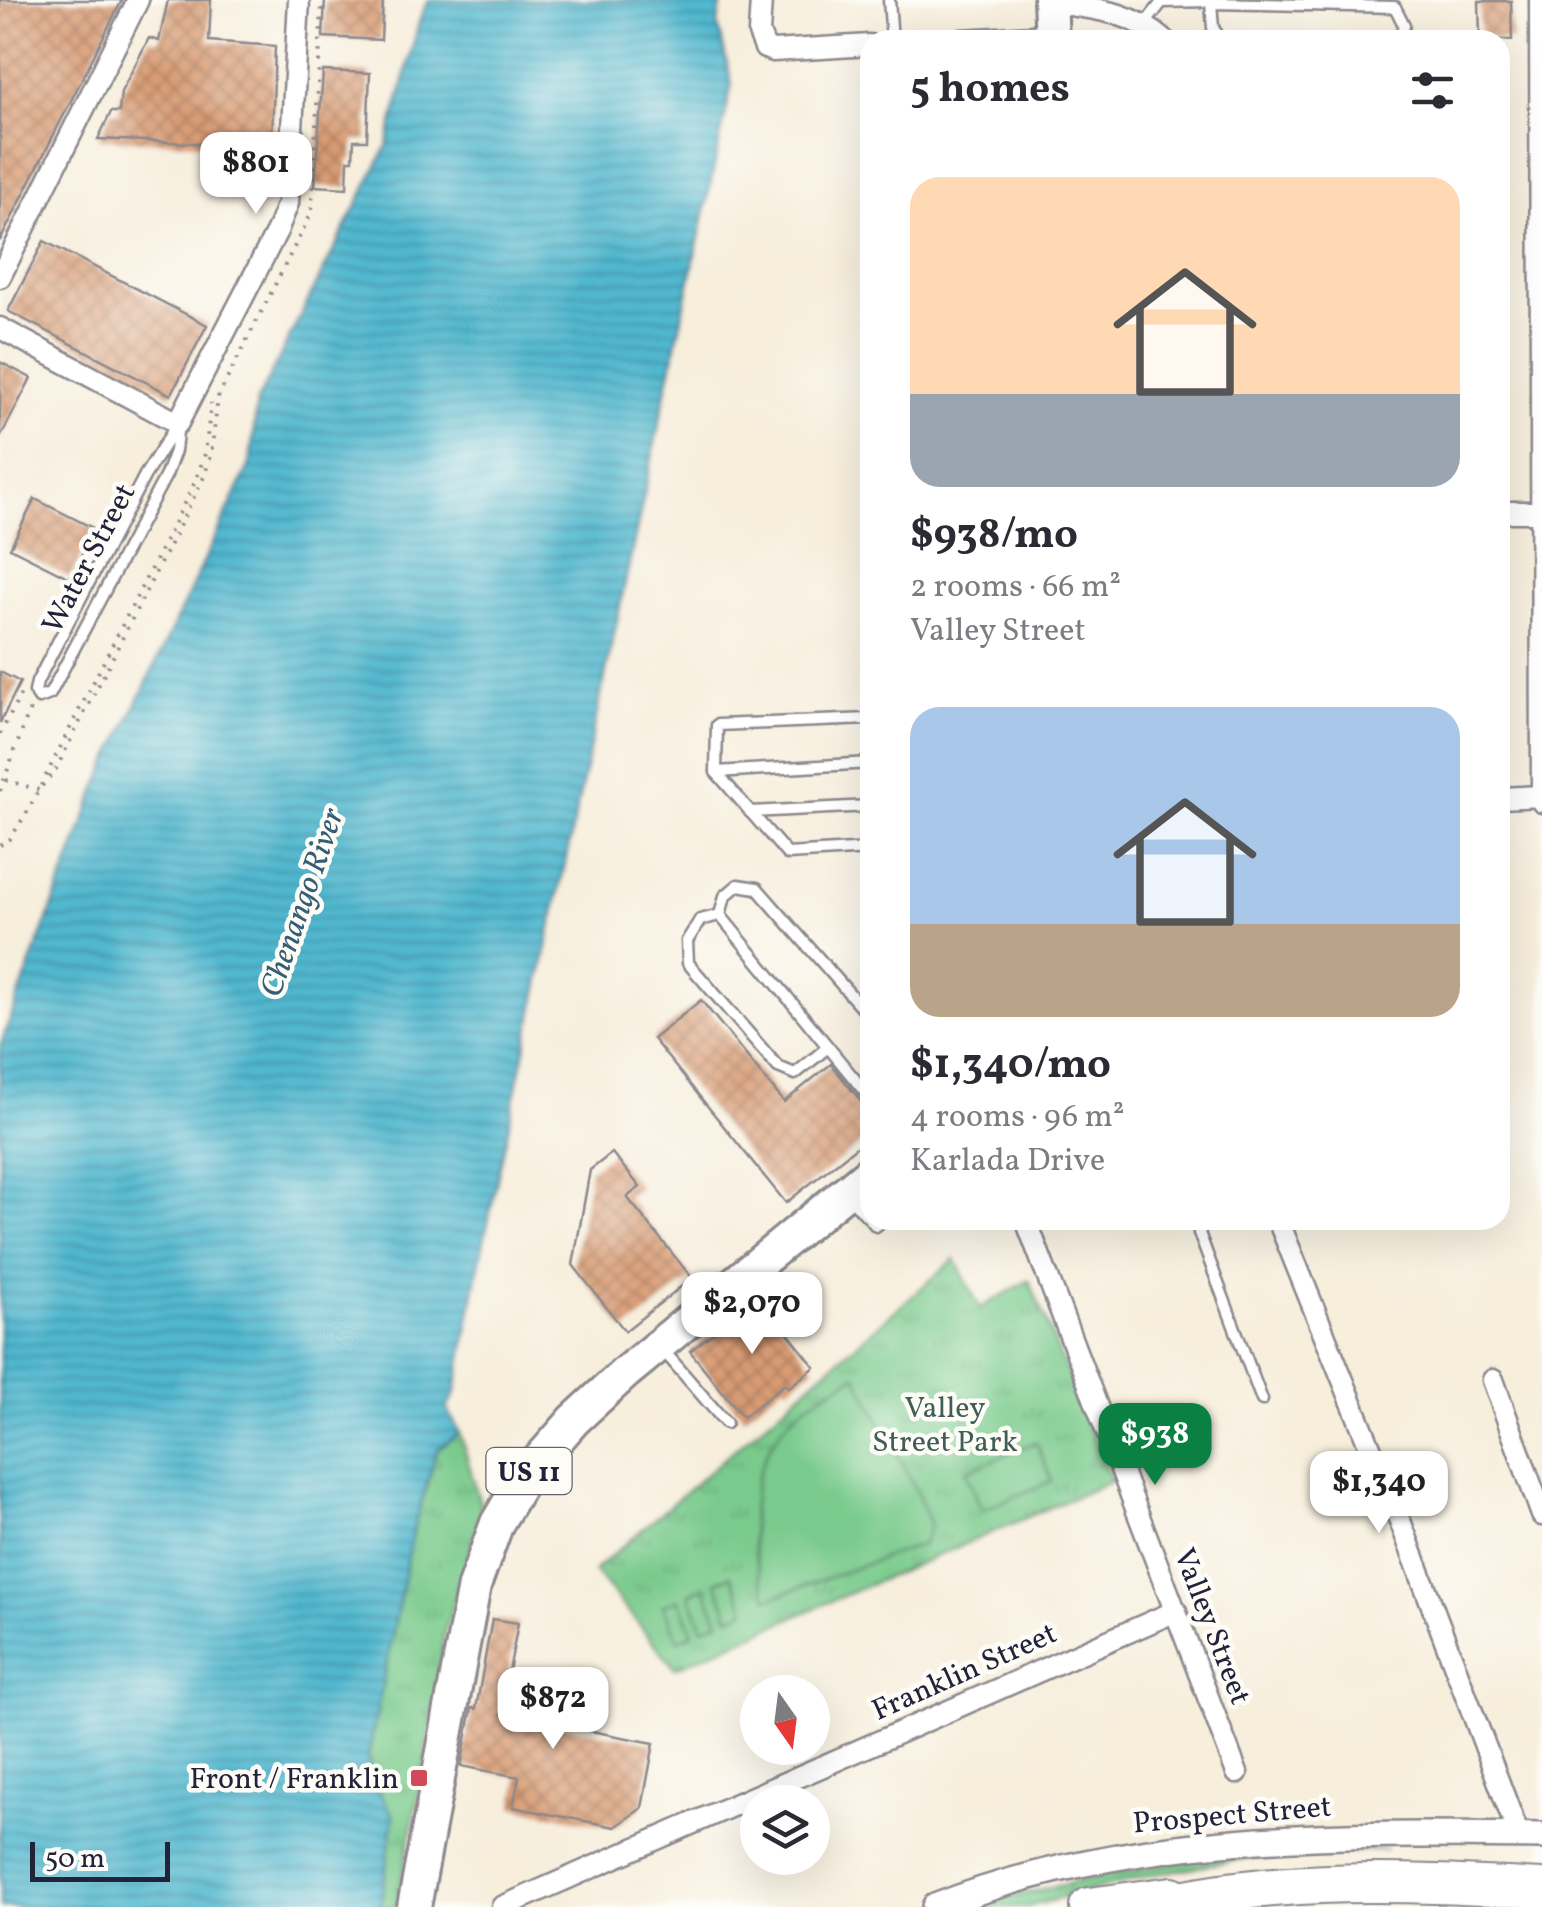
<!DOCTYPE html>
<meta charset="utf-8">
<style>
:root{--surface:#fff;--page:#f2f2f3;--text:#2b2b33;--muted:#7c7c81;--accent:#0b8043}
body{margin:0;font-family:Vollkorn,serif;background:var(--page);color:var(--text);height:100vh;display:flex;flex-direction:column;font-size:38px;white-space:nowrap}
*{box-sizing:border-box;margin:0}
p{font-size:32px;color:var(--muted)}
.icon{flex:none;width:55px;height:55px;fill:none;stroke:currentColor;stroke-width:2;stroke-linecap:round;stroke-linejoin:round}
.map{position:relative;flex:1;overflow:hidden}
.details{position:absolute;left:860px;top:30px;width:650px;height:1200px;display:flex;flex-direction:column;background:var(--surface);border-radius:30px;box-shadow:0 10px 40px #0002}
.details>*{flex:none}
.needle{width:65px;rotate:166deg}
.tools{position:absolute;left:740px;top:1675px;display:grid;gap:20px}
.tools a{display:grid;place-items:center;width:90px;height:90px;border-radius:50%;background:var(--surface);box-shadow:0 10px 40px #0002;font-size:50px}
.scale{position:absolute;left:30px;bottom:25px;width:140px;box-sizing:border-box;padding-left:10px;border:5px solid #22223b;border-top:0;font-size:28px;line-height:35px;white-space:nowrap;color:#22223b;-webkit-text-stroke:8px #fdfcf7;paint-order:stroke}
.price{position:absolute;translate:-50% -85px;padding:0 22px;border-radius:20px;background:#fff;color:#222;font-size:32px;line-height:65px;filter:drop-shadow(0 2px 5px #0008)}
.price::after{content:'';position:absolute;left:50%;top:60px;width:30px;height:22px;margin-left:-15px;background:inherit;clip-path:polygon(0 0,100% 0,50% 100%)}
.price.on{background:var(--accent);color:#fff}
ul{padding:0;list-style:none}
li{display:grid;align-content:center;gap:20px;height:530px;padding:0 50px}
li span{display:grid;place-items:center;height:310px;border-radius:30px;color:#555}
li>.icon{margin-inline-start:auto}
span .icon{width:180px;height:180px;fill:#fffc;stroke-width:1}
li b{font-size:42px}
h2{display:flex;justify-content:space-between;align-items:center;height:120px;padding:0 50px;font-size:42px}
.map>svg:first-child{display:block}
.grass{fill:url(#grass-tufts);stroke:#4e7664;stroke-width:2.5}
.pitch{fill:#79ca8c;stroke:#4e7664;stroke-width:2.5}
.water{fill:url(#water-rules);stroke:#3a6d85;stroke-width:2.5}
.building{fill:url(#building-cross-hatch)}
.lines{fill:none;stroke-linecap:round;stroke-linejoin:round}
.service-casing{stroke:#8c888c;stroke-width:15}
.minor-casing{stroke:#8c888c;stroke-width:25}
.tertiary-casing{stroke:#8c888c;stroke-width:30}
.primary-casing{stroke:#8c888c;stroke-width:38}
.motorway-casing{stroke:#8c888c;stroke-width:42}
.path{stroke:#8c888c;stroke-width:4;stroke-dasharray:2.5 8;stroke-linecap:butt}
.service{stroke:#fff;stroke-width:10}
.minor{stroke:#fff;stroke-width:20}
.tertiary{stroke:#fff;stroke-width:25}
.primary{stroke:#fff;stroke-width:32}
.motorway{stroke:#fff;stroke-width:38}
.poi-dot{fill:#d1495b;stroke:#fdfcf7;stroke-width:4}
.labels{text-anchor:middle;stroke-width:9;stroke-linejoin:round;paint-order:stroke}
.shield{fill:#fdfcf7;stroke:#646373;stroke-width:2.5}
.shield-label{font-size:28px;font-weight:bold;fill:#22223b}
.street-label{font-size:30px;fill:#22223b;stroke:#fdfcf7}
.park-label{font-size:30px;fill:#405d57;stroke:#fdfcf7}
.poi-label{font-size:30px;fill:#22223b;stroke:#fdfcf7;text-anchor:end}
.water-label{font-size:32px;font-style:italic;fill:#355e76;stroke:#fdfcf7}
</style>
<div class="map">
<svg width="1542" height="1907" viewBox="0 0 1542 1907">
<defs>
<pattern id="grass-tufts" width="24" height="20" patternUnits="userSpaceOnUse" patternTransform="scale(2.5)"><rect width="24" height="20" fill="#79ca8c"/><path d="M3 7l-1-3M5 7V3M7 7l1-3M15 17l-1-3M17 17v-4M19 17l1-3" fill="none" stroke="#68ad7a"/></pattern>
<pattern id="water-rules" width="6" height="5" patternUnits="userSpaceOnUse" patternTransform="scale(2.5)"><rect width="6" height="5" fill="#51b8cf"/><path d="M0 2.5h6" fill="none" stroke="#4395a9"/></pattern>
<pattern id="building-cross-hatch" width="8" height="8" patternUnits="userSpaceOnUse" patternTransform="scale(2.5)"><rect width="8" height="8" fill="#d99c75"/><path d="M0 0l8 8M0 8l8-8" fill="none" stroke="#b07f61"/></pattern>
</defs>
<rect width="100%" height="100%" fill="#fdfcf7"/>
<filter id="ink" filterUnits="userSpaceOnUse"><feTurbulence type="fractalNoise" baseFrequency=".01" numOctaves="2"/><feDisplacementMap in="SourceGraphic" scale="20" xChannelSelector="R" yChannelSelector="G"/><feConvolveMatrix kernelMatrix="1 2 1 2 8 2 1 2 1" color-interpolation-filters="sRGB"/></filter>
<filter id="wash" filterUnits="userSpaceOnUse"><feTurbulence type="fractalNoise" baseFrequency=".0048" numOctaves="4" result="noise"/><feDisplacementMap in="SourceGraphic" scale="40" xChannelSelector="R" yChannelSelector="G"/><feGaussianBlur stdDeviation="2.25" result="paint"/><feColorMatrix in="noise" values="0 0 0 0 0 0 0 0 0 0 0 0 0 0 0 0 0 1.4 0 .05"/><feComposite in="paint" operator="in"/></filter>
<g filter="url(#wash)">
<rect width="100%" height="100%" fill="#f7eedc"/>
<g class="grass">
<path d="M955 1259 980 1308 1029 1280 1112 1481 675 1668 594 1571Z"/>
<path d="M460 1433 482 1510 445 1631 425 1764 396 1907H380L393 1817 370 1776 368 1756 413 1532 437 1450Z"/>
<path d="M1387 1849 1242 1859 1155 1874 1027 1907H971C1059 1884 1145 1865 1234 1854 1284 1849 1337 1851 1387 1849Z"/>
</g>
<g class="pitch">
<path d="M856 1375 918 1494 931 1525 923 1544 768 1599C744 1540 744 1467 791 1418 809 1400 835 1388 856 1375Z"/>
<path d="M1036 1442 1052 1481 982 1510 966 1471Z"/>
<path d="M731 1575 746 1610 730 1617 716 1582Z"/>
<path d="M704 1587 719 1621 703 1628 689 1594Z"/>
<path d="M679 1599 693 1633 678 1640 663 1605Z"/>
</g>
<path class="water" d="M428 0H722L718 25 732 84 480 1260 456 1392 447 1408 460 1433 437 1450 413 1532 368 1756 370 1776 394 1817 380 1907H0V1046L99 783 250 464 257 401 387 146 419 22Z"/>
<g id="blocks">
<g class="building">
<path d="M0 0H122L0 241Z"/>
<path d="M168 0H211L209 41 275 46 272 139 216 137V144L98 139 111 112H119L121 92 149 38 159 41Z"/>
<path d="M325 0H383L381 40 323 37Z"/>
<path d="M1479 1H1511L1512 40H1480Z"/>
<path d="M323 71 370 73 367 140H354L353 160H348L347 188 315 186Z"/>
<path d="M44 241 207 325 171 395 8 311Z"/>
<path d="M0 362 31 378 0 438Z"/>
<path d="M35 499 95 529 70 578 10 548Z"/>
<path d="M0 672 20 682 0 723Z"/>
<path d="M701 1000 784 1102 831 1064 863 1104 870 1107V1136L786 1203 653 1039Z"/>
<path d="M612 1153 640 1187 627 1197 692 1278 625 1331 573 1265 590 1170Z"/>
<path d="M759 1297 815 1367 788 1388 785 1384 743 1417 690 1351Z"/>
<path d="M492 1619 518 1623 501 1714 654 1743 642 1808 615 1827 513 1807 519 1777 461 1766 472 1708 476 1709Z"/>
</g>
</g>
</g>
<g filter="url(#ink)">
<use href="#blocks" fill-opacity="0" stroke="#8c888c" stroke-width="2.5"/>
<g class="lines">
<defs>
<g id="service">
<path d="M889 0 892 40"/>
<path d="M1145 24 1162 2 1211 1"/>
<path d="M1221 40 1213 28 1211 3 1395 7 1404 25 1399 40"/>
<path d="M178 423 175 451 166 475 50 694 39 698 35 692 37 682 145 475Z"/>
<path d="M870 719 717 725 716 772 787 854 870 849"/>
<path d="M716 772 870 763"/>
<path d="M750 812 870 806"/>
<path d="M720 915 700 920 687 941 688 963 778 1067 795 1074 828 1047"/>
<path d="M870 1017 757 888 738 885 725 896 720 915 870 1098"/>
<path d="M849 1197 870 1219"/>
<path d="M871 1220 876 1226 883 1220"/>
<path d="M1204 1220 1199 1233 1262 1400"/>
<path d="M663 1350 726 1423"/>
</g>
<g id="minor">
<path d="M761 0 759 33 765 48 773 51 870 45"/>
<path d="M1540 0 1542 802"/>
<path d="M1050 2C1093 9 1130 10 1164 40"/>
<path d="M960 40 1051 35"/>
<path d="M0 277 138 0"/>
<path d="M0 328 178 423 277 231 288 203 299 0"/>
<path d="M1500 512H1542"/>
<path d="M1500 798 1542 796"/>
<path d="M1026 1220 1237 1773"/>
<path d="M1278 1220 1402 1526 1519 1836"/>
<path d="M1493 1380 1542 1515"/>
<path d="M502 1907 1176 1611"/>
</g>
<path id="tertiary" d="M935 1907C1128 1831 1338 1833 1542 1836"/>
<g id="primary">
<path d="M1050 0 1052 40"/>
<path d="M414 1907 474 1586 497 1523 525 1476 574 1420 625 1373 870 1172"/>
</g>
<g id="motorway">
<path d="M1089 1907 1172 1896"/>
<path d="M1149 1907C1277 1875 1411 1882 1542 1889"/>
</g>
</defs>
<use href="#service" class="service-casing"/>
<use href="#minor" class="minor-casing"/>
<use href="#tertiary" class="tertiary-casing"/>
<use href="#primary" class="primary-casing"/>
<use href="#motorway" class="motorway-casing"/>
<g class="path">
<path d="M0 734 21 694"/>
<path d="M6 780 39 790"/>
<path d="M42 786 56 769 203 479 211 456 218 397 312 212 322 0"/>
<path d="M0 791 30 709"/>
<path d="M0 845 10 839 29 809 195 482 205 454 211 403"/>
</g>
<use href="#service" class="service"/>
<use href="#minor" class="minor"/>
<use href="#tertiary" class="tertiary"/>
<use href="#primary" class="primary"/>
<use href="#motorway" class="motorway"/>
</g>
</g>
<rect class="poi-dot" x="409" y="1768" width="20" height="20" rx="5"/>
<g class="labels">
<rect class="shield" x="486.5" y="1448" width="85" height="46" rx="8"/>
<g class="shield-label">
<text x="529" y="1481">US 11</text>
</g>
<g class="street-label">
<text transform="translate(88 558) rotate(-62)" y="10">Water Street</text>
<text transform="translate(1213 1626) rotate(69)" y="10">Valley Street</text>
<text transform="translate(964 1671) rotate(-24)" y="10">Franklin Street</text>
<text transform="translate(1232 1814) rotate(-5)" y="10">Prospect Street</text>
</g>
<g class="park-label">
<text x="945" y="1417">Valley<tspan x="945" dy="34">Street Park</tspan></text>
</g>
<g class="poi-label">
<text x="399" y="1788">Front / Franklin</text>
</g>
<g class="water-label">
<text transform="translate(301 902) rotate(-71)" y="11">Chenango River</text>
</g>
</g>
</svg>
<div class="tools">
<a><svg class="needle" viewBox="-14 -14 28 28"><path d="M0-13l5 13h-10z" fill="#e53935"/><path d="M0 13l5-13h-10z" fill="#7c7c81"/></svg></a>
<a><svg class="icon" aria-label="layers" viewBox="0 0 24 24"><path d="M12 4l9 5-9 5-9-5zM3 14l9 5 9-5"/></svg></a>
</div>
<div class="scale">50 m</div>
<b class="price" style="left:256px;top:217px">$801</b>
<b class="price" style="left:752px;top:1357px">$2,070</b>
<b class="price on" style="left:1155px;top:1488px">$938</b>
<b class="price" style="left:1379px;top:1536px">$1,340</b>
<b class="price" style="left:553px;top:1752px">$872</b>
<section class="details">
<h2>5 homes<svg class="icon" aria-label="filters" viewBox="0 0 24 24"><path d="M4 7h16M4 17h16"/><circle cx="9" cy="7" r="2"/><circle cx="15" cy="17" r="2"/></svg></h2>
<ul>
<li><span style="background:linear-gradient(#ffd9b3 70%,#9aa5b1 0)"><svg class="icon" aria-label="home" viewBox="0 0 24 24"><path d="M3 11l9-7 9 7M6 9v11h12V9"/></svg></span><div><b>$938/mo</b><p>2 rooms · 66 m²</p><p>Valley Street</p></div></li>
<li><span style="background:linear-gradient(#a9c7e8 70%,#b9a48a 0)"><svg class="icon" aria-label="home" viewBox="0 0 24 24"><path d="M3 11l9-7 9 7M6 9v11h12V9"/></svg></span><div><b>$1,340/mo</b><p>4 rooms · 96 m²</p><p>Karlada Drive</p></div></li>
</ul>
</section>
</div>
